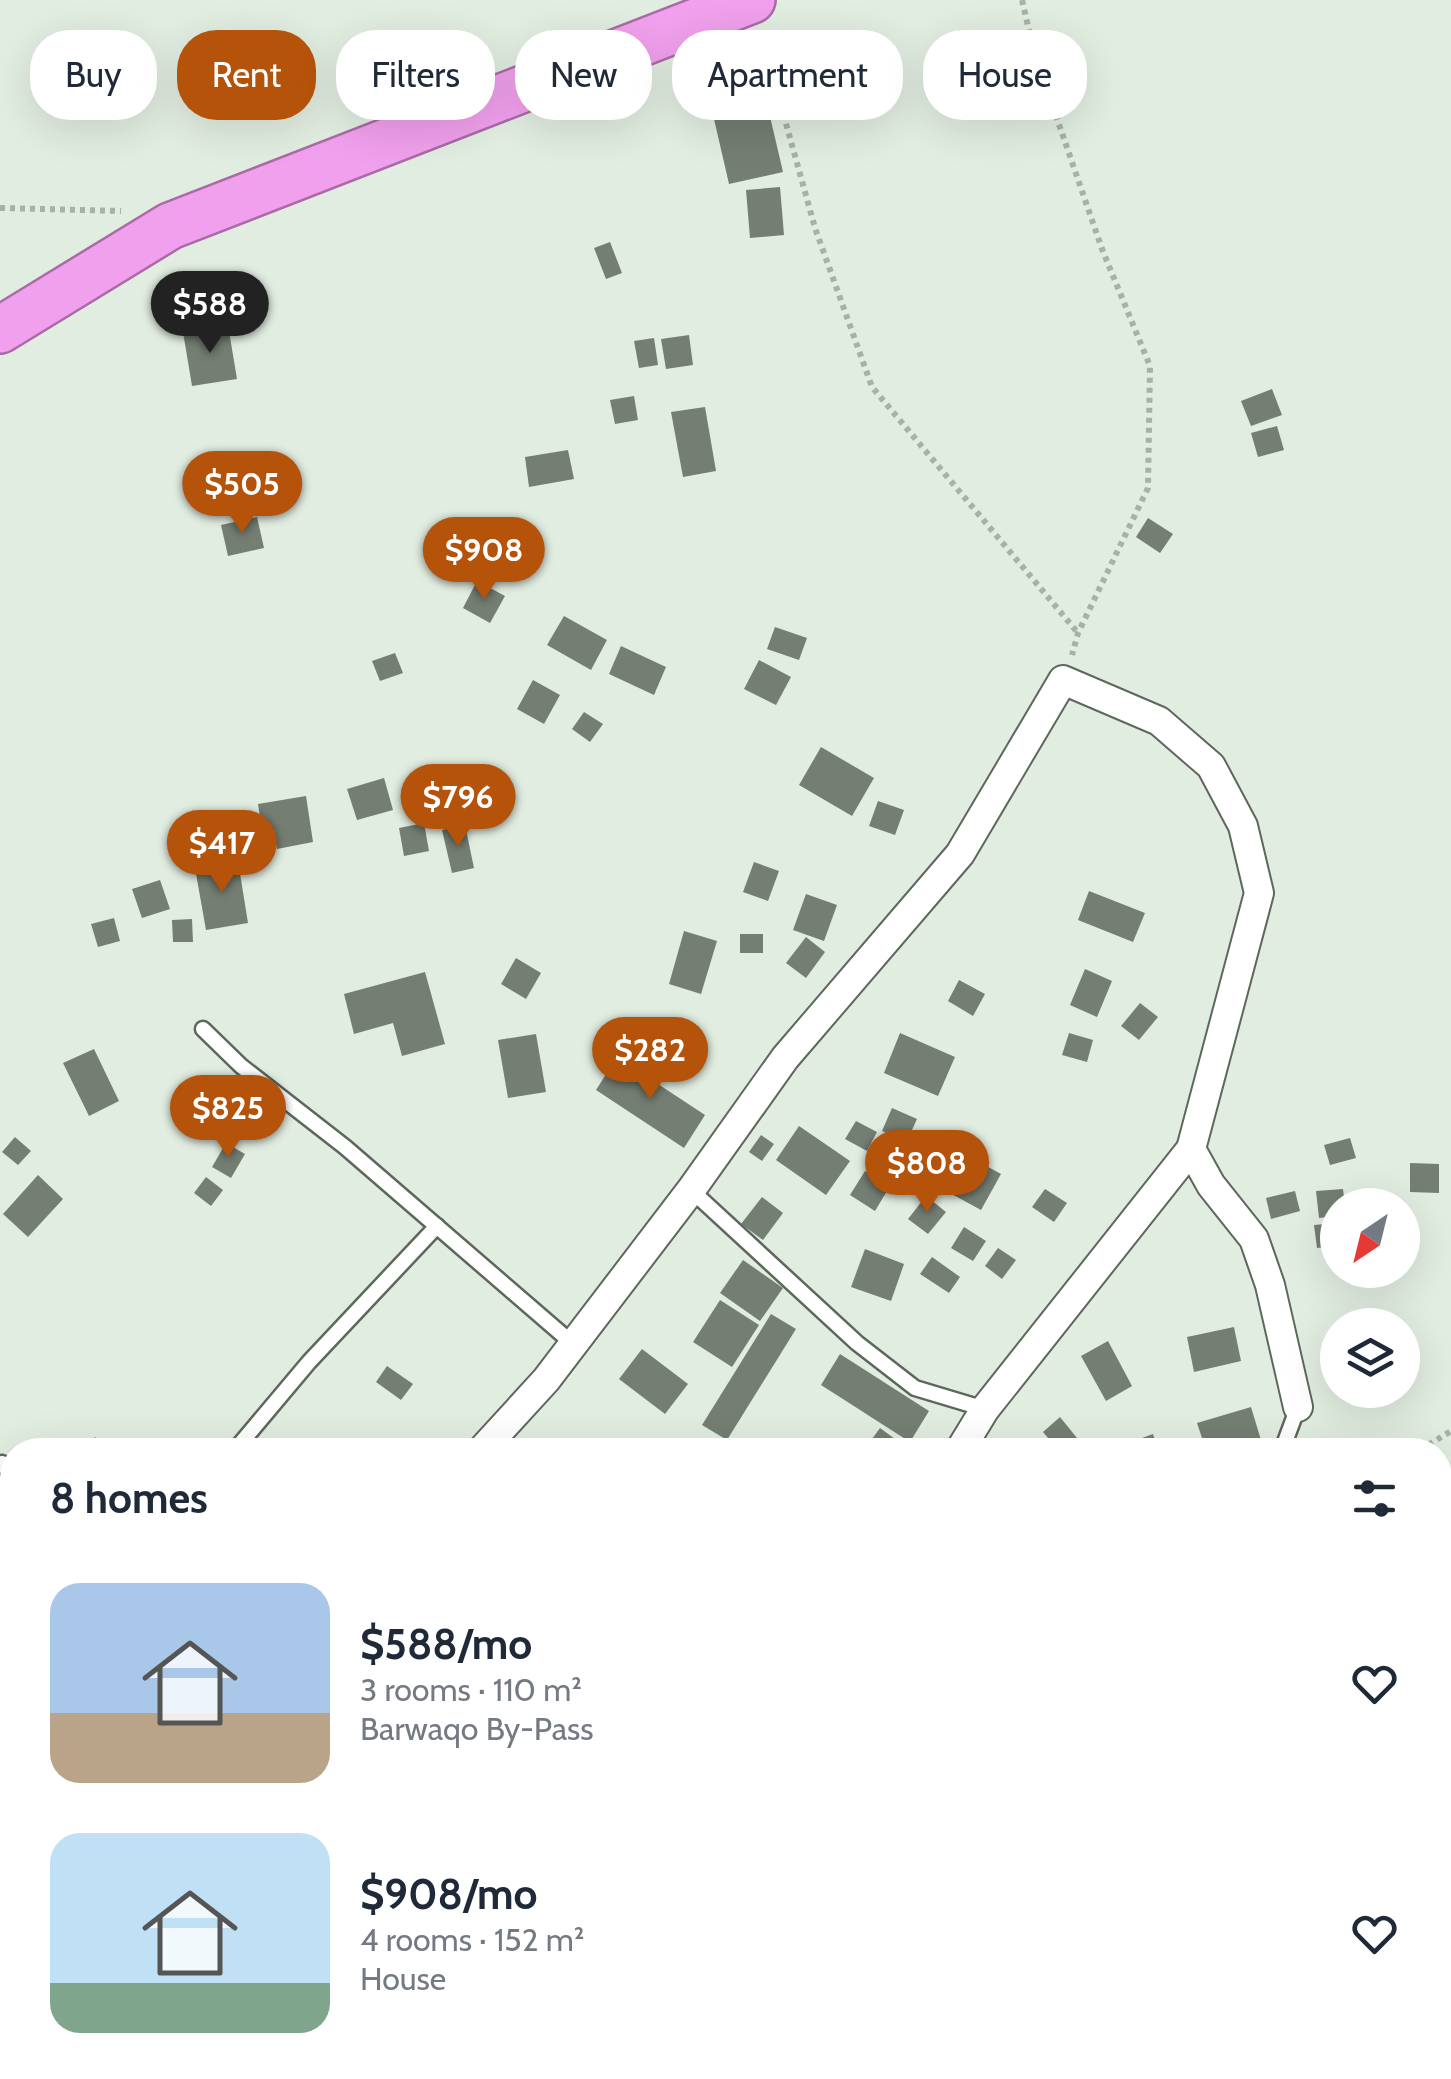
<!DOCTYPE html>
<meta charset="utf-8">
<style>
:root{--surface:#fff;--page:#f6f6f7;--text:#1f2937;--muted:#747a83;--accent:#b45309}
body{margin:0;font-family:Cabin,sans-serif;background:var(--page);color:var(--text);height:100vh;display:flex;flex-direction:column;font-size:38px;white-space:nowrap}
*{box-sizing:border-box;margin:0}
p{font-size:32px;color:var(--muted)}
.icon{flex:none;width:55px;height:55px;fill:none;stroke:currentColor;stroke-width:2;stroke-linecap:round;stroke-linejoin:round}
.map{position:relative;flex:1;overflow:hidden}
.side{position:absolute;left:0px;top:1438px;width:1452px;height:642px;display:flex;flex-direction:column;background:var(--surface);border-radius:40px 40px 0 0;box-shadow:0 10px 40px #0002}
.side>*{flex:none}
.banner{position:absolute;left:30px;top:30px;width:1392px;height:90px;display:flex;gap:20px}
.needle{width:65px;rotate:215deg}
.fabs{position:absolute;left:1320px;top:1188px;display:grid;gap:20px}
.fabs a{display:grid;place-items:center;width:100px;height:100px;border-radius:50%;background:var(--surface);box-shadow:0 10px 40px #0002;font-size:50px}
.price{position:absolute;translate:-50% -85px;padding:0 22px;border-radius:35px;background:var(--accent);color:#fff;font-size:32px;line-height:65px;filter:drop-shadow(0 2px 5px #0008)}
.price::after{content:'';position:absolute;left:50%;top:60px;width:30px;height:22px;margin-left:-15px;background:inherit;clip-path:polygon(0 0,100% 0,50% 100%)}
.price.current{background:#222;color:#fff}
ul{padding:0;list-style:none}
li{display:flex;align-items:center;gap:30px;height:250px;padding:0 50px}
li span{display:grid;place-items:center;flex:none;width:280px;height:200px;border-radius:30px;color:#555}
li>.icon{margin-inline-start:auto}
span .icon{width:120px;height:120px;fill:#fffc;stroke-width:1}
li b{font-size:42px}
h2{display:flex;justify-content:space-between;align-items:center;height:120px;padding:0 50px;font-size:42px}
.chip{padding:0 35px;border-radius:40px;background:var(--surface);box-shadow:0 10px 40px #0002;font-size:35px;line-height:90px}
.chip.current{background:var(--accent);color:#fff}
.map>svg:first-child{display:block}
.building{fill:#747e73}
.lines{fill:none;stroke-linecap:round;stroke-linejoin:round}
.service-casing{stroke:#5e675c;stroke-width:19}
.minor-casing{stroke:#5e675c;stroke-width:32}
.trunk-casing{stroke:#aa6aa6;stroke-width:50}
.path{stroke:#a8b1a7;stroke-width:6;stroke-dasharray:5 5;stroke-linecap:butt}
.service{stroke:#fff;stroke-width:14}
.minor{stroke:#fff;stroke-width:28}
.trunk{stroke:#f0a0ec;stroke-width:45}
</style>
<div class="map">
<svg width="1451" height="2079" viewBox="0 0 1451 2079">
<rect width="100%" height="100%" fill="#e2ede1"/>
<g class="building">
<path d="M768 108 783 172 729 184 714 119Z"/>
<path d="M780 187 784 235 750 238 746 190Z"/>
<path d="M610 242 622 273 606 279 594 248Z"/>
<path d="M228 325 237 379 192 386 183 332Z"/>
<path d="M689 335 693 365 666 369 661 339Z"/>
<path d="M654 338 658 365 639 368 634 341Z"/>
<path d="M1272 389 1282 415 1251 426 1241 401Z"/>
<path d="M634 396 638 420 615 424 610 400Z"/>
<path d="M705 407 716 471 683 477 671 412Z"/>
<path d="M1277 426 1284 450 1258 457 1251 433Z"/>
<path d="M568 450 574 479 529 487 525 457Z"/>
<path d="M257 517 264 548 228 556 221 525Z"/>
<path d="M1148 518 1173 534 1160 553 1136 537Z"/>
<path d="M477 581 505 596 490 623 463 608Z"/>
<path d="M564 616 607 640 591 670 547 645Z"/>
<path d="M775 627 807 638 799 660 767 649Z"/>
<path d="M621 646 666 667 654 695 609 674Z"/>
<path d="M395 653 403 673 380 681 372 661Z"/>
<path d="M759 660 791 677 776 705 744 689Z"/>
<path d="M533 680 560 695 544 724 517 709Z"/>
<path d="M584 712 603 724 590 742 572 729Z"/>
<path d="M821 747 874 778 852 816 799 785Z"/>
<path d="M384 778 393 810 357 820 347 789Z"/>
<path d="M306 796 313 842 277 849 274 829 262 831 258 804Z"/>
<path d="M878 801 904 810 895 835 869 826Z"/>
<path d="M424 823 429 851 404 856 399 828Z"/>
<path d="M465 825 474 868 452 873 442 830Z"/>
<path d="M238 861 248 923 206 930 195 868Z"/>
<path d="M754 862 779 871 768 901 743 892Z"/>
<path d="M160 880 170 909 142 918 132 889Z"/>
<path d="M1089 891 1145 913 1133 942 1078 920Z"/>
<path d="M806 894 837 905 824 941 793 930Z"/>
<path d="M114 918 120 941 98 947 91 924Z"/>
<path d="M192 919 193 942H173L172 920Z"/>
<path d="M684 931 717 941 701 994 669 984Z"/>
<rect x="740" y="934" width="23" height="19"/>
<path d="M806 937 825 952 806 978 786 963Z"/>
<path d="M516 958 541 973 526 999 501 984Z"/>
<path d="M1085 969 1112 981 1097 1017 1070 1005Z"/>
<path d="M425 972 445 1044 402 1056 393 1023 354 1034 344 994Z"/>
<path d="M959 980 985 994 973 1016 948 1001Z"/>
<path d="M1140 1003 1158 1017 1139 1040 1121 1026Z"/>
<path d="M900 1033 955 1057 938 1096 884 1073Z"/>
<path d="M1069 1033 1093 1040 1087 1062 1062 1055Z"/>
<path d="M536 1034 546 1092 508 1098 498 1040Z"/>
<path d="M94 1049 119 1101 89 1116 63 1063Z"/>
<path d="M617 1057 705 1115 684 1148 596 1090Z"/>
<path d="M220 1090 244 1113 229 1129 205 1106Z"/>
<path d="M892 1108 917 1119 907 1141 882 1131Z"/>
<path d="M856 1121 877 1132 867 1151 845 1139Z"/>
<path d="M799 1126 850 1161 826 1195 776 1160Z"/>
<path d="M761 1135 774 1144 762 1161 749 1152Z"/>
<path d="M15 1137 31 1151 18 1165 2 1152Z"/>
<path d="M1350 1138 1356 1158 1330 1165 1324 1145Z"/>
<path d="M226 1143 245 1154 231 1178 212 1167Z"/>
<path d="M957 1150 1001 1174 981 1210 937 1186Z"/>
<path d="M1410 1163 1439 1164V1193L1410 1192Z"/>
<path d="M865 1171 890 1186 875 1211 850 1195Z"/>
<path d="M38 1175 63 1199 28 1237 3 1214Z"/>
<path d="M206 1177 223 1190 211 1206 194 1193Z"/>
<path d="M1045 1189 1067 1203 1054 1222 1032 1207Z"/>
<path d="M1343 1189 1345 1205H1338V1216L1319 1218 1316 1191Z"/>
<path d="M1295 1191 1300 1211 1271 1219 1266 1198Z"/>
<path d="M926 1196 946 1212 928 1234 908 1219Z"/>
<path d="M762 1197 783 1213 763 1240 741 1224Z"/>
<path d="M1338 1223V1246L1317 1248 1314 1225Z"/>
<path d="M964 1227 986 1241 973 1261 951 1248Z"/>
<path d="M998 1248 1016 1260 1002 1279 985 1266Z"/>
<path d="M865 1249 904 1264 891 1301 851 1287Z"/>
<path d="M932 1257 960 1277 949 1293 920 1274Z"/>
<path d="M743 1260 783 1288 760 1321 720 1293Z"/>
<path d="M720 1300 759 1325 732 1367 693 1342Z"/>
<path d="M771 1314 796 1329 727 1440 702 1425Z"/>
<path d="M1234 1327 1241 1361 1194 1372 1187 1337Z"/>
<path d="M1108 1341 1132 1386 1106 1401 1081 1356Z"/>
<path d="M642 1349 688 1384 665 1414 619 1379Z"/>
<path d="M840 1354 929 1411 910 1442 821 1385Z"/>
<path d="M387 1366 413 1384 401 1400 376 1382Z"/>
<path d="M1251 1407 1264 1450H1206L1197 1423Z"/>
<path d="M1060 1417 1077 1438 1063 1450H1058L1043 1432Z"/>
<path d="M880 1428 910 1450H864Z"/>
<path d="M1153 1434 1158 1450H1122L1120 1446Z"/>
<path d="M95 1437 112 1450H86Z"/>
<path d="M12 1617V1656L0 1645V1632Z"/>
<path d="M12 1771V1834L9 1840 0 1835V1792Z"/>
<path d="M0 1843 12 1850 0 1876Z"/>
<path d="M0 1905 12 1910 0 1943Z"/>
<path d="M1451 1916V1960H1450L1440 1920Z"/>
<path d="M27 2068H51L43 2079H26L21 2076Z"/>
<path d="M88 2068H132L139 2073 135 2079H102Z"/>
<path d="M347 2068H405L419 2079H360Z"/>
<path d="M636 2068H661L681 2079H629Z"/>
<path d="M1147 2068H1165L1181 2079H1139Z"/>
<path d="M1374 2068H1436L1438 2071 1424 2079H1381Z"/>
</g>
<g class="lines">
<defs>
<g id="service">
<path d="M203 1029 241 1066 345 1147 572 1343"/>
<path d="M691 1190 857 1343 915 1388 985 1409"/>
<path d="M235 1450 309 1362 437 1226"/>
<path d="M1282 1450 1298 1407"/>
<path d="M2 1463 12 1476"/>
<path d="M0 1716 12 1712"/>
<path d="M1440 1942 1451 1972"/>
<path d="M436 2068 448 2079"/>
<path d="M942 2068 961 2079"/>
<path d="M802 2079 808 2068"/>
<path d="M1134 2079 1143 2068"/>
</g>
<g id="minor">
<path d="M482 1450 546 1380 691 1190 785 1058 960 854 1063 680 1159 721 1211 766 1243 826 1259 893 1191 1149 1211 1185 1254 1239 1270 1285 1298 1407"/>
<path d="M960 1450 985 1409 1191 1149"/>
<path d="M0 2053 12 2039"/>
<path d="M492 2079 500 2068"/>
</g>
<path id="trunk" d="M0 330 170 226 752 0"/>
</defs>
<use href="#service" class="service-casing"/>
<use href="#minor" class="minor-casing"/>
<use href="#trunk" class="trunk-casing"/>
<g class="path">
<path d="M1022 0 1034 52 1102 249 1150 366 1148 488 1078 633 1072 655"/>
<path d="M762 37 815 228 872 387 1078 633"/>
<path d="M0 208 121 211"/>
<path d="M1420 1450 1451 1431"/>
</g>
<use href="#service" class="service"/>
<use href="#minor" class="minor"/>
<use href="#trunk" class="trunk"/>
</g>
</svg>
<div class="fabs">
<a><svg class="needle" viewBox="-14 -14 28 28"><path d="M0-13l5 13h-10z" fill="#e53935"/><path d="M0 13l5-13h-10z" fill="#747a83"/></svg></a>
<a><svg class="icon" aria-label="layers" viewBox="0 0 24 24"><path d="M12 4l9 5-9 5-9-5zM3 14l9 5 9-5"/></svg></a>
</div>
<b class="price current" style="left:210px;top:356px">$588</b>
<b class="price" style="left:242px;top:536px">$505</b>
<b class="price" style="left:484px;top:602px">$908</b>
<b class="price" style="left:458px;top:849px">$796</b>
<b class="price" style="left:222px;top:895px">$417</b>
<b class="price" style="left:650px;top:1102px">$282</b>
<b class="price" style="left:228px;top:1160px">$825</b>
<b class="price" style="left:927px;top:1215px">$808</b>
<div class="banner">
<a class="chip">Buy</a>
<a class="chip current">Rent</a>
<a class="chip">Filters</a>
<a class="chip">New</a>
<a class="chip">Apartment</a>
<a class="chip">House</a>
</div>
<section class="side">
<h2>8 homes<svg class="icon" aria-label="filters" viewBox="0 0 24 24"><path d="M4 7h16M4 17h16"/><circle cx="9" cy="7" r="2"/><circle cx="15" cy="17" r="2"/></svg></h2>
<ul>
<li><span style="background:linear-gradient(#a9c7e8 65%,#b9a48a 0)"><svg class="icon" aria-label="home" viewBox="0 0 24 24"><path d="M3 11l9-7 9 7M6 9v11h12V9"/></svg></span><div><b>$588/mo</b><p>3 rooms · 110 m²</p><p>Barwaqo By-Pass</p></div><svg class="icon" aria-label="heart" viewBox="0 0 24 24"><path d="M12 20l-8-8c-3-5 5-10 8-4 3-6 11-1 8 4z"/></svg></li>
<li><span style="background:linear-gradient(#bfe0f5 75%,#7fa58c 0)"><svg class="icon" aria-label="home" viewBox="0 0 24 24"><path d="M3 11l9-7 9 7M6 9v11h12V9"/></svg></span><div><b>$908/mo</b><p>4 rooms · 152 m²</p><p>House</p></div><svg class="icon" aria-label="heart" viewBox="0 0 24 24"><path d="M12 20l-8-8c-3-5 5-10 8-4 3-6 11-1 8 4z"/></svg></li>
</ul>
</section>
</div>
